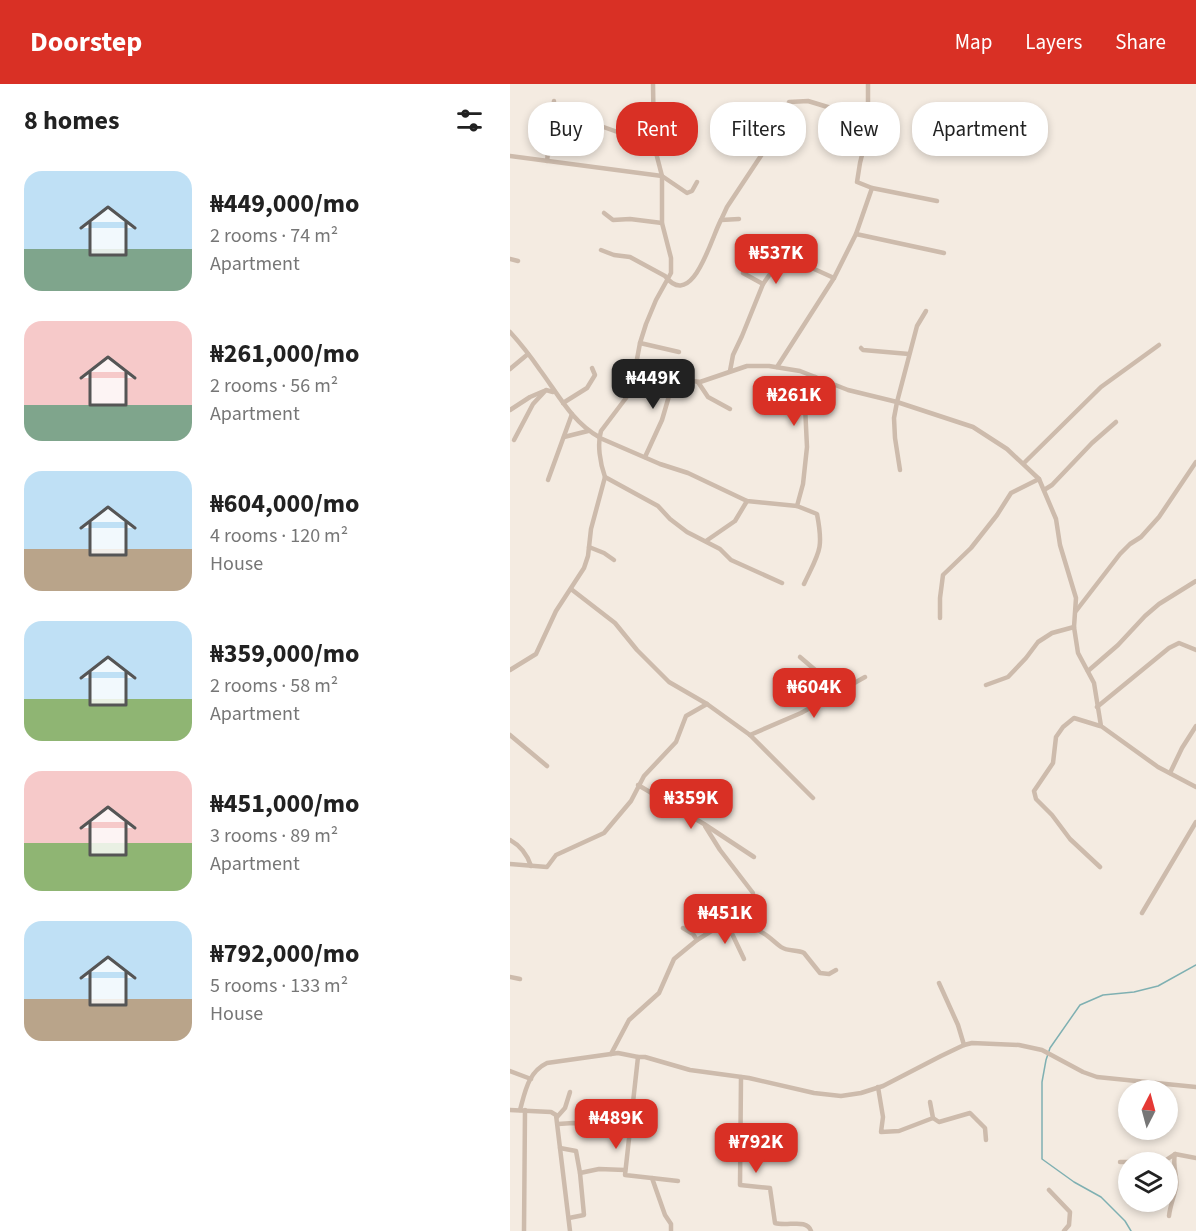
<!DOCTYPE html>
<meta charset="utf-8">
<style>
:root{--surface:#fff;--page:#f2f2f2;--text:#222;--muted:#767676;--accent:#d93025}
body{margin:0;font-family:"Source Sans 3",sans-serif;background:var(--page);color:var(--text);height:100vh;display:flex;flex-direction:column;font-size:22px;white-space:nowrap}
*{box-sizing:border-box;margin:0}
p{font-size:20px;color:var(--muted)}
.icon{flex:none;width:33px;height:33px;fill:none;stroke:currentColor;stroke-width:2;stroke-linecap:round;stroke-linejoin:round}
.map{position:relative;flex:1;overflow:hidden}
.sheet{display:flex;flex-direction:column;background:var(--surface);width:510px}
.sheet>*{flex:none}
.banner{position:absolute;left:18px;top:18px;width:570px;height:54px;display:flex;gap:12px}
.needle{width:39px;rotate:6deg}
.tools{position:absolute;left:608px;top:996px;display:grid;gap:12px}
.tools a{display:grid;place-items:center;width:60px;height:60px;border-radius:50%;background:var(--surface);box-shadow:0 3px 9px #0003;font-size:30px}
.price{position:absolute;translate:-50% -51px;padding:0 14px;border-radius:12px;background:var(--accent);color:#fff;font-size:20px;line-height:39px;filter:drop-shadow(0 2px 3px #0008)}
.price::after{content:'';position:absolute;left:50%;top:36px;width:18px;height:14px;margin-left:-9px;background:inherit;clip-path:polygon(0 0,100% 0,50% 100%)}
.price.selected{background:#222;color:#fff}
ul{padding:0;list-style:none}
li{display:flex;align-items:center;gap:18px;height:150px;padding:0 24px}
li span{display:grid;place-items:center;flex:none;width:168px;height:120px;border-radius:18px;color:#555}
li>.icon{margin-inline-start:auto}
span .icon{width:72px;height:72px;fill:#fffc;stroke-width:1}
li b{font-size:26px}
h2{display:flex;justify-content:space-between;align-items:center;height:72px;padding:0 24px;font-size:26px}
.pill{padding:0 21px;border-radius:24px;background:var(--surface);box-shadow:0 3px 9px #0003;font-size:21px;line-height:54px}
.pill.selected{background:var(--accent);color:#fff}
header{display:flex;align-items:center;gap:36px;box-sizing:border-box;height:84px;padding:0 30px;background:var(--accent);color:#fff}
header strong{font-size:28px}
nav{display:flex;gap:33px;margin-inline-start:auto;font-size:21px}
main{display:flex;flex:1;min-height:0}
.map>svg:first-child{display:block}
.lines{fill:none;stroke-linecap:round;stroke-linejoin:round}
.stream{stroke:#7fb0b2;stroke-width:1.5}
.street{stroke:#cdbbac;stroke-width:4.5}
</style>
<header>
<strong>Doorstep</strong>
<nav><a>Map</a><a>Layers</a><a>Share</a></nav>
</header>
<main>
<section class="sheet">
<h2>8 homes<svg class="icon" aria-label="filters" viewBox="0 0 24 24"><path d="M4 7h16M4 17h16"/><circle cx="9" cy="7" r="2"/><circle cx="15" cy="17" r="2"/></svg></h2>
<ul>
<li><span style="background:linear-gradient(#bfe0f5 65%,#7fa58c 0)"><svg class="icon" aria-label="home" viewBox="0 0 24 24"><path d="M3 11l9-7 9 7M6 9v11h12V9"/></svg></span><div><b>₦449,000/mo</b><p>2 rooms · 74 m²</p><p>Apartment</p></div></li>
<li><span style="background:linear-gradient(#f6c9c9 70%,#7fa58c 0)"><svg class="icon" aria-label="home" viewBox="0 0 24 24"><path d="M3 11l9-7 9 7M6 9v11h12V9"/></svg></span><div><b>₦261,000/mo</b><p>2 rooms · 56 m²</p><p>Apartment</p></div></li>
<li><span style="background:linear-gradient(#bfe0f5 65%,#b9a48a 0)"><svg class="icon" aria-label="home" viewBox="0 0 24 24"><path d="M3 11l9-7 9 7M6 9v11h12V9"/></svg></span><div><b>₦604,000/mo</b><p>4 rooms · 120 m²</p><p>House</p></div></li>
<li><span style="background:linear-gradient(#bfe0f5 65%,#8fb573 0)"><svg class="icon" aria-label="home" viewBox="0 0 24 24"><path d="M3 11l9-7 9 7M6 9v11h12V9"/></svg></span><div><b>₦359,000/mo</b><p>2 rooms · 58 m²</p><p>Apartment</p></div></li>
<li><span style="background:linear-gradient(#f6c9c9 60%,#8fb573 0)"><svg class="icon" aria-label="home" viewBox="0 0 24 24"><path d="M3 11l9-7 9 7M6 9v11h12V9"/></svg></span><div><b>₦451,000/mo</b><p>3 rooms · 89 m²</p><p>Apartment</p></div></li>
<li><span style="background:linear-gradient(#bfe0f5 65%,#b9a48a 0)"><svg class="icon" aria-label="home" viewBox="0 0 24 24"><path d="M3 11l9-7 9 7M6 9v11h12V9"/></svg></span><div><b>₦792,000/mo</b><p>5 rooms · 133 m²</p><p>House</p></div></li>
</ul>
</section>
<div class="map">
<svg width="686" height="1147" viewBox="0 0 686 1147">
<rect width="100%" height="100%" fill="#f4ebe1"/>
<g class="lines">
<path class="stream" d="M621 1147 615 1137 591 1113 564 1098 532 1075V998L536 976 540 964 570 921 593 911 624 908 648 902 686 881"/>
<g class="street">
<path d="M358 0V47L350 79 347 98 362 104"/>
<path d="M85 40 144 61"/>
<path d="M0 72 152 92 177 109 182 107 187 98"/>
<path d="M37 77 44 17"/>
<path d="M94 129 103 136 120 135 152 139"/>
<path d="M211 136 217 123 266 49 274 36 279 18 298 17 321 24"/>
<path d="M346 150 434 169"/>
<path d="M91 166 104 171 120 173 155 192C183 228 202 151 211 136L229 135"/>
<path d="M0 175 8 177"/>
<path d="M302 184 324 194"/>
<path d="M233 189 253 200 265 183 274 154"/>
<path d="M0 248C11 260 21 273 30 286 48 310 62 338 89 353"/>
<path d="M130 259 169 268"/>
<path d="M351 264 353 266 399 270"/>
<path d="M267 283 324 194 346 150 362 104 427 117"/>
<path d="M0 285 18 270"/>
<path d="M220 287 223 271 232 252 253 200"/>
<path d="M125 289 190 298 237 282H259L290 287 338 306 387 318 463 343 497 365 529 395 546 435 550 461 566 514 564 543 568 569 584 599 591 642 648 683 686 703"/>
<path d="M188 298 198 313 220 325"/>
<path d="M53 319 77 304 85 291 82 284"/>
<path d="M0 326 20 313 34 307"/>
<path d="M54 353 78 347"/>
<path d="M90 354 150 380 178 389 237 417 287 422 307 430C314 466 309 468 294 500"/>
<path d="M4 356 23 320 36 306 43 308"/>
<path d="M135 373 152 336 164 295"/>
<path d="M514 379 591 303 649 261"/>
<path d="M390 386 385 354 384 334 387 318 407 242 416 227"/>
<path d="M95 393 148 422 160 435 177 448 210 465 221 476 272 499"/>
<path d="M38 396 62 330"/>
<path d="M534 406 542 401 582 359 606 338"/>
<path d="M287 422 293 400 297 363 295 322 305 293"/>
<path d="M196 457 225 437 237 417"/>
<path d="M79 463 94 469 104 476"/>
<path d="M61 505 105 539 127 566 159 598 197 620 240 651 303 714"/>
<path d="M566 527 610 470 620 460 631 453 649 433 686 378"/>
<path d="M430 534V514L433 491 461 464 487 431 501 409 529 395"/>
<path d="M290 573 317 596 326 610"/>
<path d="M0 586 26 570 46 527 74 484 78 472 81 445 95 393C90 379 87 360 91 347L116 314 122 302 130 259 136 240 146 216 161 189V174L152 139V92L144 61 143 0"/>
<path d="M578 587 608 561 635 532 649 520 686 497"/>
<path d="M476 601 498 593 516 574 528 558 542 549 564 543"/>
<path d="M587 623 659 564 669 559 686 566"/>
<path d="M0 651 37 682"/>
<path d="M240 651 291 629 355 593"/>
<path d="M660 689 672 664 686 642"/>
<path d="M128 701 194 740 244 773"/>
<path d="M195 742 210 766 243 809"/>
<path d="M0 756C11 762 17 770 21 782"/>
<path d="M0 780 37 783 46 771 94 749 121 717 134 692 166 658 176 632 197 620"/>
<path d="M590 783 560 755 542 731 526 715 524 707 543 679 546 653 553 643 564 634 590 642"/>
<path d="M632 829 686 738"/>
<path d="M216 837 234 875"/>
<path d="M187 856 227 831C248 833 242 844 253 849 260 853 264 858 271 863 278 868 287 865 294 869L310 889 319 890 326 886"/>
<path d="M0 893 10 895"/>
<path d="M429 899 448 941 454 961"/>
<path d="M101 970 119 936 149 909 164 875 187 856 183 850 173 844"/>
<path d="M128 973 115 1091 168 1097"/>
<path d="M0 987 21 995"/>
<path d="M231 993 230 1101 260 1104 265 1139C277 1143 297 1134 301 1147"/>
<path d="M368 1003 373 1033 371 1048 389 1047 423 1034 420 1018"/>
<path d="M0 1026 41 1028 46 1031 60 1147"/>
<path d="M10 1026C15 1008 18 988 37 979L108 969 128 973H135L180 986 239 994 304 1009 331 1012 351 1009 373 1002 431 972 454 961 462 959 509 961 532 966 573 988 587 993 686 1003"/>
<path d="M47 1033 55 1024 60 1008"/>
<path d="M423 1034 429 1038 460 1029 475 1044 476 1056"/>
<path d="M48 1040 63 1039 86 1042"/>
<path d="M50 1064 66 1067 70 1089 74 1131 59 1134"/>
<path d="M610 1078H626"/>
<path d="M640 1078 656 1076 665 1070 686 1074"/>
<path d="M70 1089 89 1085 115 1086"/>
<path d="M142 1094 155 1131 161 1140V1147"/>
<path d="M539 1106 560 1128 559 1141 554 1147"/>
<path d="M659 1132C660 1122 664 1113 666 1103 668 1093 662 1082 665 1070"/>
<path d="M14 1147 15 1026"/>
</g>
</g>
</svg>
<div class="tools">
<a><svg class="needle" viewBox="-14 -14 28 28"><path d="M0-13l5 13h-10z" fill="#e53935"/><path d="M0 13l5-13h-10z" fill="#767676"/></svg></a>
<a><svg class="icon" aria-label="layers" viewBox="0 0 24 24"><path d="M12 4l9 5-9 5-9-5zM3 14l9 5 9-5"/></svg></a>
</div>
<b class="price" style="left:266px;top:201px">₦537K</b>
<b class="price selected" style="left:143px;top:326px">₦449K</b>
<b class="price" style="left:284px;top:343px">₦261K</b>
<b class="price" style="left:304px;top:635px">₦604K</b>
<b class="price" style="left:181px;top:746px">₦359K</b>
<b class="price" style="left:215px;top:861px">₦451K</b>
<b class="price" style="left:106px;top:1066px">₦489K</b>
<b class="price" style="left:246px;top:1090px">₦792K</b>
<div class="banner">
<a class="pill">Buy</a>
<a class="pill selected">Rent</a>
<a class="pill">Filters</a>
<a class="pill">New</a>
<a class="pill">Apartment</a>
</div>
</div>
</main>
